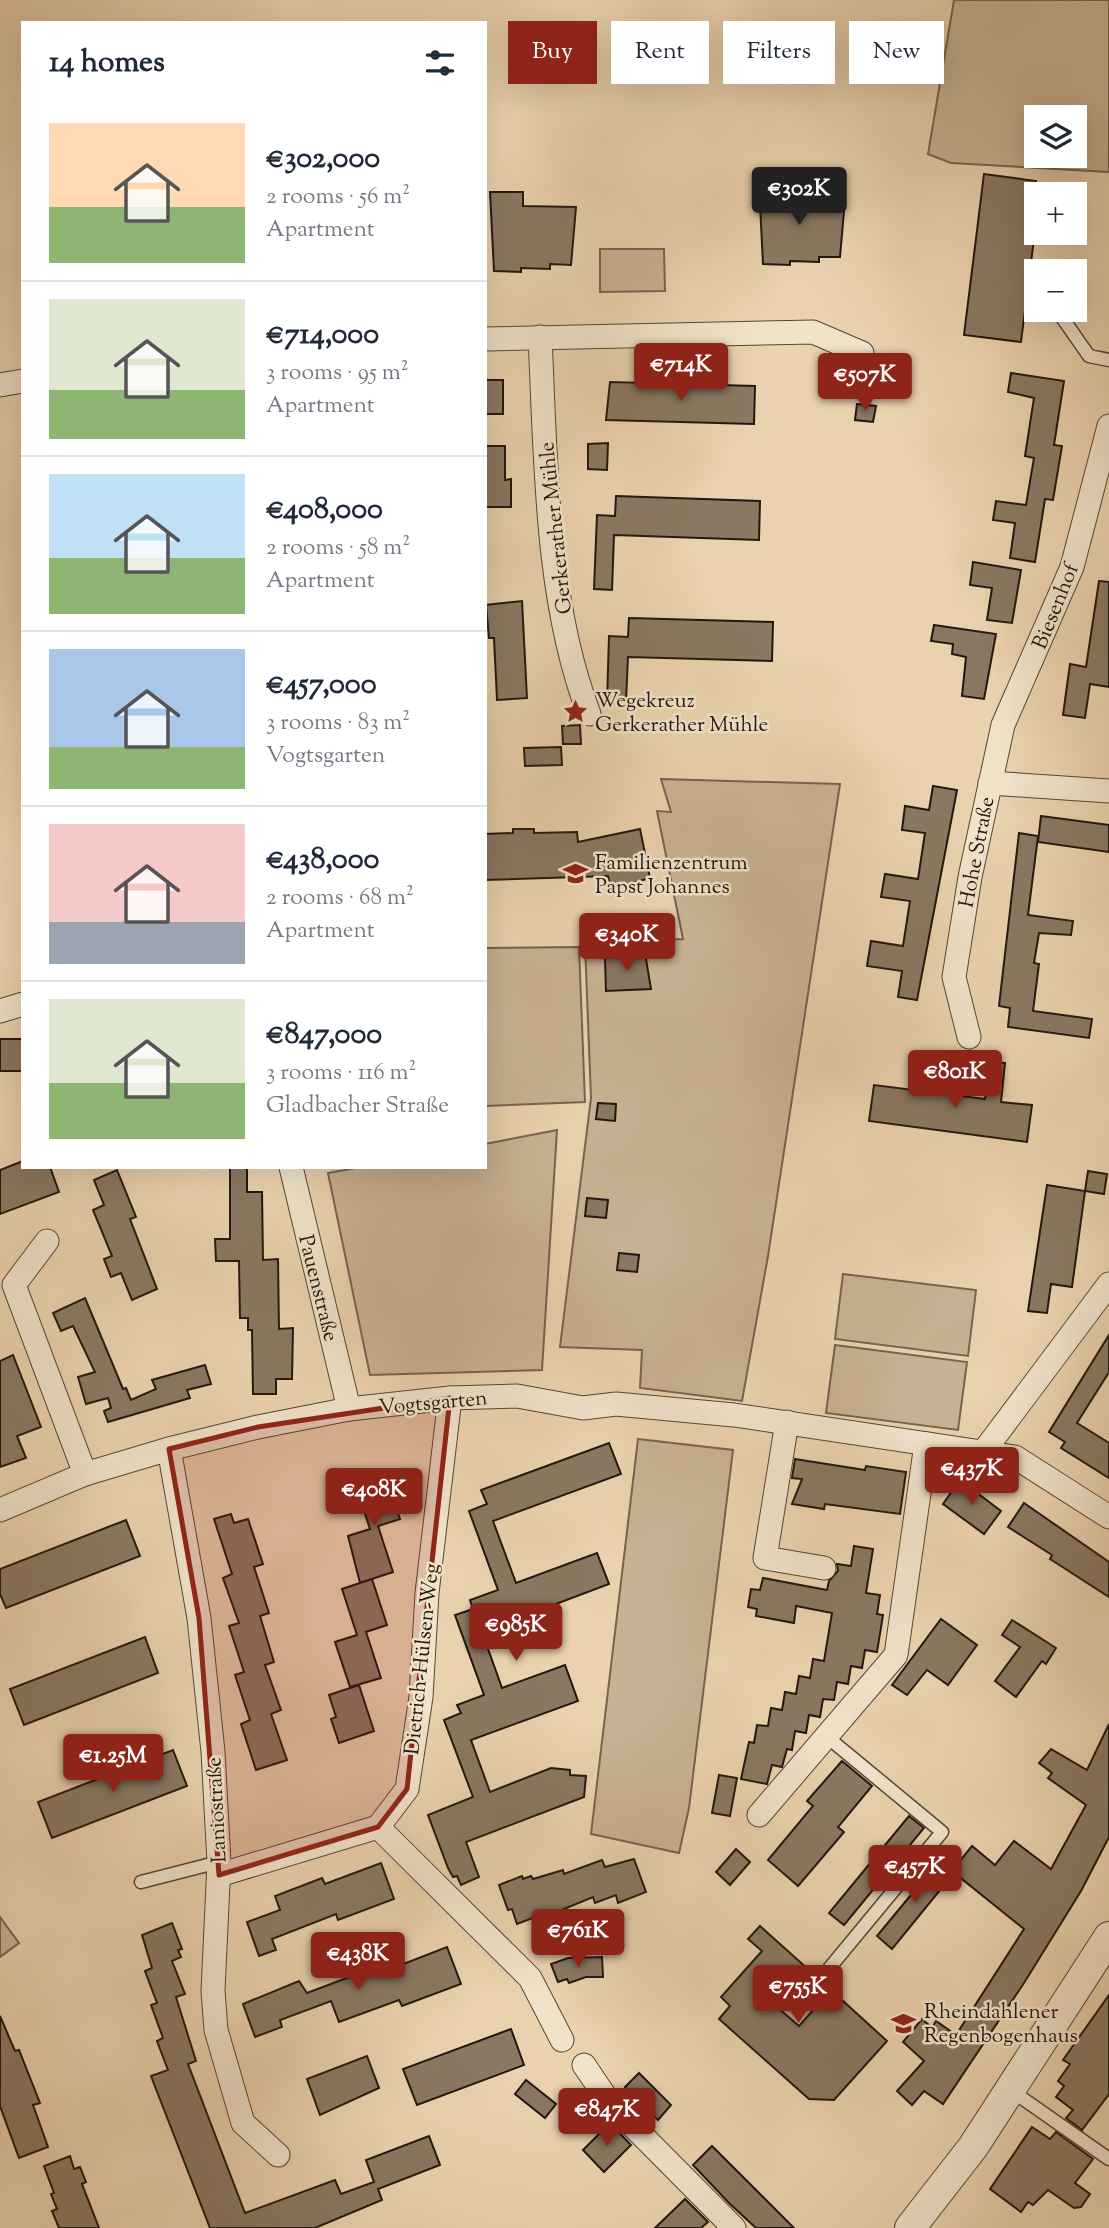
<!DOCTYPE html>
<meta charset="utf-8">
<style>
:root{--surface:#fff;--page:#f6f6f7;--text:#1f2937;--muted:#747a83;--line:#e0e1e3;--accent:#8f2418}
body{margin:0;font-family:"Sorts Mill Goudy",serif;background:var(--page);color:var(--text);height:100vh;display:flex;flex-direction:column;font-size:26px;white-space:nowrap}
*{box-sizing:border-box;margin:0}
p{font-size:23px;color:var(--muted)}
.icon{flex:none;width:38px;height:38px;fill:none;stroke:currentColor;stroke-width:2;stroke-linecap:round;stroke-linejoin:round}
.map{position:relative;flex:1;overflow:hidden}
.panel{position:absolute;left:21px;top:21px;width:466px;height:1148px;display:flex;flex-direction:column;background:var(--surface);border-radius:0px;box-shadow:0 7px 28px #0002}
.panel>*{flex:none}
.top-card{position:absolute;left:508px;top:21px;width:495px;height:63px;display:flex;gap:14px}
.controls{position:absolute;left:1024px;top:105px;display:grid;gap:14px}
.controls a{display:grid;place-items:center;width:63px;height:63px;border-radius:0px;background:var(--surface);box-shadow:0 7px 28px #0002;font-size:35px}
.price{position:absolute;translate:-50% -60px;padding:0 16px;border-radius:7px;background:var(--accent);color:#fff;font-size:23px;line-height:46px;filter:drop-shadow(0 2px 4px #0008)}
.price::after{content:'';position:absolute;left:50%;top:42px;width:21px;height:16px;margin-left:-10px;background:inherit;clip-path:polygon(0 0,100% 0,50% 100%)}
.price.selected{background:#222;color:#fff}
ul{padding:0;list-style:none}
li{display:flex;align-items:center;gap:21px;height:175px;padding:0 28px}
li+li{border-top:2px solid var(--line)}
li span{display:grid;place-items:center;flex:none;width:196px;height:140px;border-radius:0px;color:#555}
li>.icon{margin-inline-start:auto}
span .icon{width:84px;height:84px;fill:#fffc;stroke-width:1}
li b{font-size:30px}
h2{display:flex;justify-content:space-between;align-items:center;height:84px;padding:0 28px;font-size:30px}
.chip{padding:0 24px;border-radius:0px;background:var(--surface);box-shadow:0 7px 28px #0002;font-size:24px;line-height:63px}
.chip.selected{background:var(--accent);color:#fff}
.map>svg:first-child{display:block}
.green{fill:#c8b293;stroke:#756451;stroke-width:2;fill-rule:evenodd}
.building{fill:#8a7862;stroke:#22170f;stroke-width:2}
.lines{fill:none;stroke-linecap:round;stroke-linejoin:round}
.service-casing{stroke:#544637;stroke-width:15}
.minor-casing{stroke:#544637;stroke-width:25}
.tertiary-casing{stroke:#544637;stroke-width:32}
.service{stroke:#f1e2ca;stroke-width:12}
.minor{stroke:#f1e2ca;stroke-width:23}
.tertiary{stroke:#f1e2ca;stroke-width:30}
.marked{fill:#8f2418;fill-opacity:0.2;stroke:#8f2418;stroke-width:5;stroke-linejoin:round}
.labels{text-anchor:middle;stroke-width:5;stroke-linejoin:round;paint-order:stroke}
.street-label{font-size:21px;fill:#22170f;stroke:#f1e2ca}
.poi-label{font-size:21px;fill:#22170f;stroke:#f1e2ca;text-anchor:start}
</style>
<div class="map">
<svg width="1109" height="2228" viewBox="0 0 1109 2228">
<rect width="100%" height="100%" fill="#ead2ae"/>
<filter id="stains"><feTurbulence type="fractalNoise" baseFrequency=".00286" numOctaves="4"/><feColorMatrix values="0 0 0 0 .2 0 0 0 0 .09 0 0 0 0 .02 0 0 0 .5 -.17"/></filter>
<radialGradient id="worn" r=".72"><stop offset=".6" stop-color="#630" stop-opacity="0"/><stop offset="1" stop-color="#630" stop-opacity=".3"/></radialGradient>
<g class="green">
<path d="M954 0H1109V172L951 163 928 154ZM1036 117H1074V156H1036Z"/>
<path d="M600 249H664L665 291 600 292Z"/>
<path d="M661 779 840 784 768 1256 742 1401 640 1388 642 1350 560 1347 591 1098 585 944 683 939 657 811 671 812Z"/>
<path d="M579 947 585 1102 485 1106V948Z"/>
<path d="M557 1130 542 1370 370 1375 328 1173 361 1167H485V1144Z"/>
<path d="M843 1274 976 1290 968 1356 835 1339Z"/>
<path d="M835 1345 967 1362 958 1430 826 1413Z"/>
<path d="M638 1439 733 1450 689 1808 679 1853 591 1834Z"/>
<path d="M0 1917 19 1943 0 1957Z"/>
</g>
<g class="building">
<path d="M984 174 1036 181V223L1021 342 964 335Z"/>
<path d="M759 184 793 185 792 199 845 200 840 257H819V262L790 261V265L763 264Z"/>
<path d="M490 192H523V206L576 207 571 265 550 264V269L521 268V272L494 271Z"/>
<path d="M1011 373 1064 381 1054 445 1062 446 1053 500 1045 499 1035 562 1010 558 1015 523 993 520 996 501 1026 505 1034 458 1025 456 1034 398 1008 392Z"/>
<rect x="485" y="380" width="18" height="34"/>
<path d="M610 382 755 386 754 424 606 420Z"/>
<path d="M857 404 876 406 873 422 855 420Z"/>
<path d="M608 443 607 470 588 469V444Z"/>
<path d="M485 446H505V480L511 479V507H485Z"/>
<path d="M616 496 760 501 759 540 614 535 612 590 594 589 597 515 615 516Z"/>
<path d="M973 562 1021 570 1012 623 987 620 992 588 970 585Z"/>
<path d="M1099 581 1109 582V687L1090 684 1085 718 1063 715 1070 664 1086 667Z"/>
<path d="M522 601 527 698 497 700 494 638H489L486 605Z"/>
<path d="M629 618 773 622 772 661 628 657 626 701H607L609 636 628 637Z"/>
<path d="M934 625 996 634 984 699 962 696 966 657 952 654 953 644 931 641Z"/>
<path d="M580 725 581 744H563L562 726Z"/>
<path d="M561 747 562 765 525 766 524 748Z"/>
<path d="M933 786 957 790 917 1000 898 997 902 971 867 966 871 941 903 946 910 901 881 897 885 874 918 879 925 833 902 830 905 806 929 810Z"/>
<path d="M1041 816 1109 825V852L1038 842Z"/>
<path d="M513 829H534V833L577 832 578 842 640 829 650 878 611 889 608 876 485 880V834L513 833Z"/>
<path d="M1019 833 1038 836 1028 915 1073 921 1071 935 1039 933 1034 963 1039 964 1033 1011 1092 1019 1089 1038 1008 1027 1010 1008 999 1006Z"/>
<path d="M628 953H645L651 989 606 991 605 958 628 957Z"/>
<rect x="0" y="1039" width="23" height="32"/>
<path d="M991 1061 1005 1063 1001 1102 1032 1105 1027 1142 869 1121 874 1085 985 1099Z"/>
<path d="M598 1103 616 1104 615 1121 596 1119Z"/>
<path d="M23 1161V1167H50L59 1192 0 1214V1170Z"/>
<path d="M230 1167H247V1192H262L263 1260 278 1259 279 1329 293 1328 292 1379H276V1394H253L252 1330H248V1318H240L239 1261H216L215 1239H230Z"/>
<path d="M117 1170 136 1217 130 1219 157 1289 132 1300 121 1273 111 1277 104 1259 112 1256 93 1210 104 1205 94 1180Z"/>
<path d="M1088 1171 1107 1174 1104 1194 1085 1191Z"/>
<path d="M1047 1185 1085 1191 1072 1287 1051 1284 1047 1313 1028 1311Z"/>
<path d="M587 1198 608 1200 606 1218 585 1216Z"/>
<path d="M619 1253 639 1255 637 1272 617 1270Z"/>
<path d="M85 1298 123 1389 126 1388 131 1400 156 1389 152 1380 205 1365 211 1384 187 1390 190 1398 108 1422 104 1411 111 1408 108 1398 86 1404 78 1377 95 1372 73 1326 61 1331 53 1313Z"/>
<path d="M1109 1335V1372L1077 1423 1109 1443V1478L1061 1448 1065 1442 1049 1432Z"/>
<path d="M13 1355 41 1427 17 1436 26 1458 0 1467V1361Z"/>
<path d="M609 1443 621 1474 493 1521 516 1583 597 1553 609 1584 482 1632 502 1688 565 1665 578 1701 471 1740 490 1792 551 1768 570 1770V1775L586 1776 584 1797 466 1842 479 1877 461 1885 457 1876 453 1877 448 1868 428 1815 473 1797 444 1720 461 1713 457 1705 484 1695 455 1615 473 1609 470 1600 498 1590 469 1511 487 1504 481 1490Z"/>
<path d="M795 1459 865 1470 866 1466 906 1472 900 1514 825 1504 824 1509 792 1504 802 1479 792 1478Z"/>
<path d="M385 1473 400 1519 378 1526 393 1572 360 1583 348 1536 370 1529 355 1483Z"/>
<path d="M960 1480 1001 1511 984 1534 943 1504Z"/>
<path d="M1024 1503 1109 1562V1597L1050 1559 1052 1555 1008 1527Z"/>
<path d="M231 1514 234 1523 248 1519 263 1564 254 1567 269 1613 260 1616 274 1662 265 1665 281 1710 271 1714 287 1760 256 1770 241 1724 250 1720 235 1675 244 1672 229 1626 239 1623 223 1578 232 1574 214 1519Z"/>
<path d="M126 1520 140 1556 6 1608 0 1594V1569Z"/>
<path d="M854 1546 873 1549 866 1593 880 1595 877 1614 883 1615 877 1652 865 1650 862 1668 851 1666 848 1684 837 1682 834 1700 823 1699 820 1717 809 1715 806 1733 795 1731 792 1750 787 1749 782 1767 772 1765 767 1784 741 1779 749 1742 754 1743 757 1725 768 1726 771 1708 782 1710 785 1692 796 1694 799 1676 810 1678 813 1659 824 1661 832 1613 796 1606 794 1623 756 1616 757 1609 748 1607 751 1589 760 1590 763 1578 827 1590 829 1581 838 1571 837 1564 851 1566Z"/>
<path d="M372 1579 387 1625 366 1632 381 1678 350 1687 335 1642 357 1635 342 1589Z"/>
<path d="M941 1619 977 1645 948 1685 927 1670 907 1695 892 1685Z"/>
<path d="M1012 1620 1056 1648 1046 1664 1042 1661 1016 1697 995 1681 1020 1647 1002 1635Z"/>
<path d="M145 1637 158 1673 24 1725 10 1689Z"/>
<path d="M359 1685 374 1731 339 1743 331 1719 336 1717 329 1695Z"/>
<path d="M1109 1724V1837L1081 1891 1024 1983 943 2104 924 2091 912 2105 897 2091 924 2061 903 2042 922 2019 932 2028 936 2021 956 2035 1024 1929 952 1871 972 1846 995 1865 1014 1841 1051 1869 1086 1805 1048 1778 1052 1773 1039 1763 1051 1749 1087 1770Z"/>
<path d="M173 1750 187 1786 52 1838 38 1802Z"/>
<path d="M842 1761 872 1786 838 1827 844 1832 798 1886 768 1860 813 1806 807 1801Z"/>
<path d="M719 1775 737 1778 730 1816 712 1813Z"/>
<path d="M909 1816 924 1828 844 1925 829 1913Z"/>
<path d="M736 1849 750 1862 730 1885 716 1872Z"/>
<path d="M634 1859 646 1892 618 1903 616 1895 595 1903 593 1897 547 1916 546 1913 517 1924 512 1909 508 1910 499 1885 522 1876 523 1879 531 1876 533 1879 563 1870 564 1874 602 1860 605 1867Z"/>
<path d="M939 1861 954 1873 892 1949 877 1936Z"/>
<path d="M381 1863 394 1899 338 1920 336 1914 272 1939 276 1950 259 1956 247 1922 280 1910 275 1896 322 1878 325 1884Z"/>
<path d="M172 1923 182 1949 178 1950 181 1957 172 1961 185 1994 176 1997 196 2061 188 2064 245 2213 335 2180 341 2194 374 2182 366 2160 429 2136 440 2165 378 2189 382 2200 315 2228H210L151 2076 168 2070 157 2041 163 2038 151 2005 157 2003 145 1971 152 1968 142 1935Z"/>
<path d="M760 1926 808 1969 777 2007 799 2026 831 1990 887 2041 834 2100 809 2099 719 2019 730 2006 721 1997 762 1951 748 1939Z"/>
<path d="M447 1947 461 1984 402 2006 399 2000 339 2022 331 2001 280 2020 282 2027 255 2037 243 2004 299 1981 307 1993 386 1963 388 1970Z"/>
<path d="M602 1957 603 1977H586L569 1983 567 1979 558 1982 551 1964 568 1958Z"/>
<path d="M1109 1995V2094L1082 2130 1066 2118 1073 2110 1056 2097 1064 2086 1058 2081 1070 2064 1063 2060Z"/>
<path d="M0 2016 15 2051 19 2050 40 2103 33 2105 48 2147 19 2158 0 2106Z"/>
<path d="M511 2029 524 2065 417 2105 403 2069Z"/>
<path d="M367 2056 379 2088 320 2115 307 2079Z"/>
<path d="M639 2073 671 2105 658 2120 625 2087Z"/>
<path d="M526 2080 556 2104 545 2118 515 2094Z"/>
<path d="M610 2123 631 2145 604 2172 583 2150Z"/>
<path d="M1032 2127 1050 2139 1056 2132 1093 2159 1075 2183 1090 2194 1081 2207 1074 2208 1048 2190 1033 2205 1028 2202 1021 2212 990 2189Z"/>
<path d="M712 2146 794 2228H756L729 2203 693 2165Z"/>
<path d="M70 2156 74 2169 80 2167 86 2182 82 2184 99 2228H59L52 2211 57 2209 51 2194 54 2193 44 2166Z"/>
<path d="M685 2199 708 2222 701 2228H655Z"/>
</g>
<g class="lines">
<defs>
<g id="service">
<path d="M1061 310V316L1089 356 1109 360"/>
<path d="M826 1736 942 1832 827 1971"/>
<path d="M141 1882 219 1862"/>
<path d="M1009 2089 1109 2159"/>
</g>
<g id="minor">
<path d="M540 337C546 460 545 599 589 714"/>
<path d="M485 339 813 332 862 353"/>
<path d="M0 385 23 381"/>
<path d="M990 783 1109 791"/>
<path d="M0 1011 23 1004"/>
<path d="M969 1037 954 977 970 877 1003 725 1072 567 1109 426"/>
<path d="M291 1167 349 1409"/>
<path d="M47 1241 14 1285 85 1474"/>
<path d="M787 1422 765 1558 824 1568"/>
<path d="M169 1449 199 1618 213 1752 219 1862 213 1991 216 2030 243 2123 278 2155"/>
<path d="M984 1451 1109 1284"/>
<path d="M0 1510 85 1474 169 1449 258 1427 349 1409 450 1398 517 1396 583 1408 616 1404 734 1415 1015 1457 1109 1517"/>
<path d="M759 1815 896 1655 926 1444"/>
<path d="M378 1827 530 1978 562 2040"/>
<path d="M219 1875 378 1827 407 1789 421 1697 427 1593 450 1398"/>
<path d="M584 2065 609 2102 734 2228"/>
</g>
<path id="tertiary" d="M910 2228 973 2147 1109 1937"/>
</defs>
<use href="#service" class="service-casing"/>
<use href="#minor" class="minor-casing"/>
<use href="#tertiary" class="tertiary-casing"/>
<use href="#service" class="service"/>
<use href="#minor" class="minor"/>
<use href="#tertiary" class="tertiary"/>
</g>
<path class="marked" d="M450 1398 407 1789 378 1827 219 1875 199 1618 169 1449 258 1427Z"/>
<defs>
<symbol id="sight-bare" viewBox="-9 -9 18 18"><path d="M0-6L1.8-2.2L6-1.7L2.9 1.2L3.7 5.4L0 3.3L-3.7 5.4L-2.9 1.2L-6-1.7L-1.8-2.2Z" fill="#8f2418" stroke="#f1e2ca" stroke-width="2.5" paint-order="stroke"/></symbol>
<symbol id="school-bare" viewBox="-9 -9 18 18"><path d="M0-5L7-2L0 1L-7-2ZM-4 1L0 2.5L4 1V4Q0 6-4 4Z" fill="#8f2418" stroke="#f1e2ca" stroke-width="2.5" paint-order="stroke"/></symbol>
</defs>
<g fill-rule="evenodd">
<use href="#sight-bare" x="558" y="694" width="35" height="35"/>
<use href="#school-bare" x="558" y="856" width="35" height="35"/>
<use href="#school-bare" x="886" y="2006" width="35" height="35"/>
</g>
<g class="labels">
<g class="street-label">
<text transform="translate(555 528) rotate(-96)" y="7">Gerkerather Mühle</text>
<text transform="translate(1055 606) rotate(-68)" y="7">Biesenhof</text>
<text transform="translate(976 852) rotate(-79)" y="7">Hohe Straße</text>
<text transform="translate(319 1288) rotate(76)" y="7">Pauenstraße</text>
<text transform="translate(433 1402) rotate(-5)" y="7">Vogtsgarten</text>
<text transform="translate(421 1659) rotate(-84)" y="7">Dietrich-Hülsen-Weg</text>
<text transform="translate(216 1810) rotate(-93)" y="7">Laniostraße</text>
</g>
<g class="poi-label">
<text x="595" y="707">Wegekreuz<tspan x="595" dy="24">Gerkerather Mühle</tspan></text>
<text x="595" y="869">Familienzentrum<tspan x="595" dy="24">Papst Johannes</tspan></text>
<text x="924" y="2018">Rheindahlener<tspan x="924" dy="24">Regenbogenhaus</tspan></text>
</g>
</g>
<rect width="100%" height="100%" filter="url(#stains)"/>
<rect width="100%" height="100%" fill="url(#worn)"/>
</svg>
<div class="controls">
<a><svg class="icon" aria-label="layers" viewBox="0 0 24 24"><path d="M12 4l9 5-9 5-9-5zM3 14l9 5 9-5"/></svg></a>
<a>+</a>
<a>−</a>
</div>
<b class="price selected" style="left:799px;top:227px">€302K</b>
<b class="price" style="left:681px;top:403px">€714K</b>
<b class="price" style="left:865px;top:413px">€507K</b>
<b class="price" style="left:627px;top:973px">€340K</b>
<b class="price" style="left:955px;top:1110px">€801K</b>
<b class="price" style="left:972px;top:1507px">€437K</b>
<b class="price" style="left:374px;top:1528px">€408K</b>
<b class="price" style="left:516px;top:1663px">€985K</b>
<b class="price" style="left:113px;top:1794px">€1.25M</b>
<b class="price" style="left:915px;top:1905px">€457K</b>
<b class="price" style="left:578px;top:1969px">€761K</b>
<b class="price" style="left:358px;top:1992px">€438K</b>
<b class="price" style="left:798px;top:2025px">€755K</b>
<b class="price" style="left:607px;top:2148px">€847K</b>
<div class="top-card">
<a class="chip selected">Buy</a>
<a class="chip">Rent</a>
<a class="chip">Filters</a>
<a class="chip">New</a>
</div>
<section class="panel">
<h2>14 homes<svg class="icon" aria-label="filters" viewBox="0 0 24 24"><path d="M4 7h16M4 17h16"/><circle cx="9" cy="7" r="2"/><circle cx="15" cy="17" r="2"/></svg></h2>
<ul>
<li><span style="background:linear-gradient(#ffd9b3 60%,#8fb573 0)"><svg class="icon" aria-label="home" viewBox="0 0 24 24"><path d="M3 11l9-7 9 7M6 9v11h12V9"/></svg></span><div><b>€302,000</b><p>2 rooms · 56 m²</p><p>Apartment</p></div></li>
<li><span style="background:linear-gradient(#dfe7d0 65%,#8fb573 0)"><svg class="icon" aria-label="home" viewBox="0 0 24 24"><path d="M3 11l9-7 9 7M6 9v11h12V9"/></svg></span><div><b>€714,000</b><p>3 rooms · 95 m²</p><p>Apartment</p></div></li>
<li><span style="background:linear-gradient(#bfe0f5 60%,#8fb573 0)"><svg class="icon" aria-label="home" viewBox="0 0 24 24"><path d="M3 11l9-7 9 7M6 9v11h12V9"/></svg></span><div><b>€408,000</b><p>2 rooms · 58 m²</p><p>Apartment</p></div></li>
<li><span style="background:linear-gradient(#a9c7e8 70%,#8fb573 0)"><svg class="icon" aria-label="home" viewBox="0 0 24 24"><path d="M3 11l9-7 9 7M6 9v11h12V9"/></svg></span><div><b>€457,000</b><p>3 rooms · 83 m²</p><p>Vogtsgarten</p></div></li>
<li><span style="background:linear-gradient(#f6c9c9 70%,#9aa5b1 0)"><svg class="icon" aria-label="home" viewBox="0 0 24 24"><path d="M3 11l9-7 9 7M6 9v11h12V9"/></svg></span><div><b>€438,000</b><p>2 rooms · 68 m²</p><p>Apartment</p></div></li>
<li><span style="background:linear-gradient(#dfe7d0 60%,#8fb573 0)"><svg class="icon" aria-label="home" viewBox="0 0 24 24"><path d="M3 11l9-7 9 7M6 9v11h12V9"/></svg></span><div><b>€847,000</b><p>3 rooms · 116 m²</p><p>Gladbacher Straße</p></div></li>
</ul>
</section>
</div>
